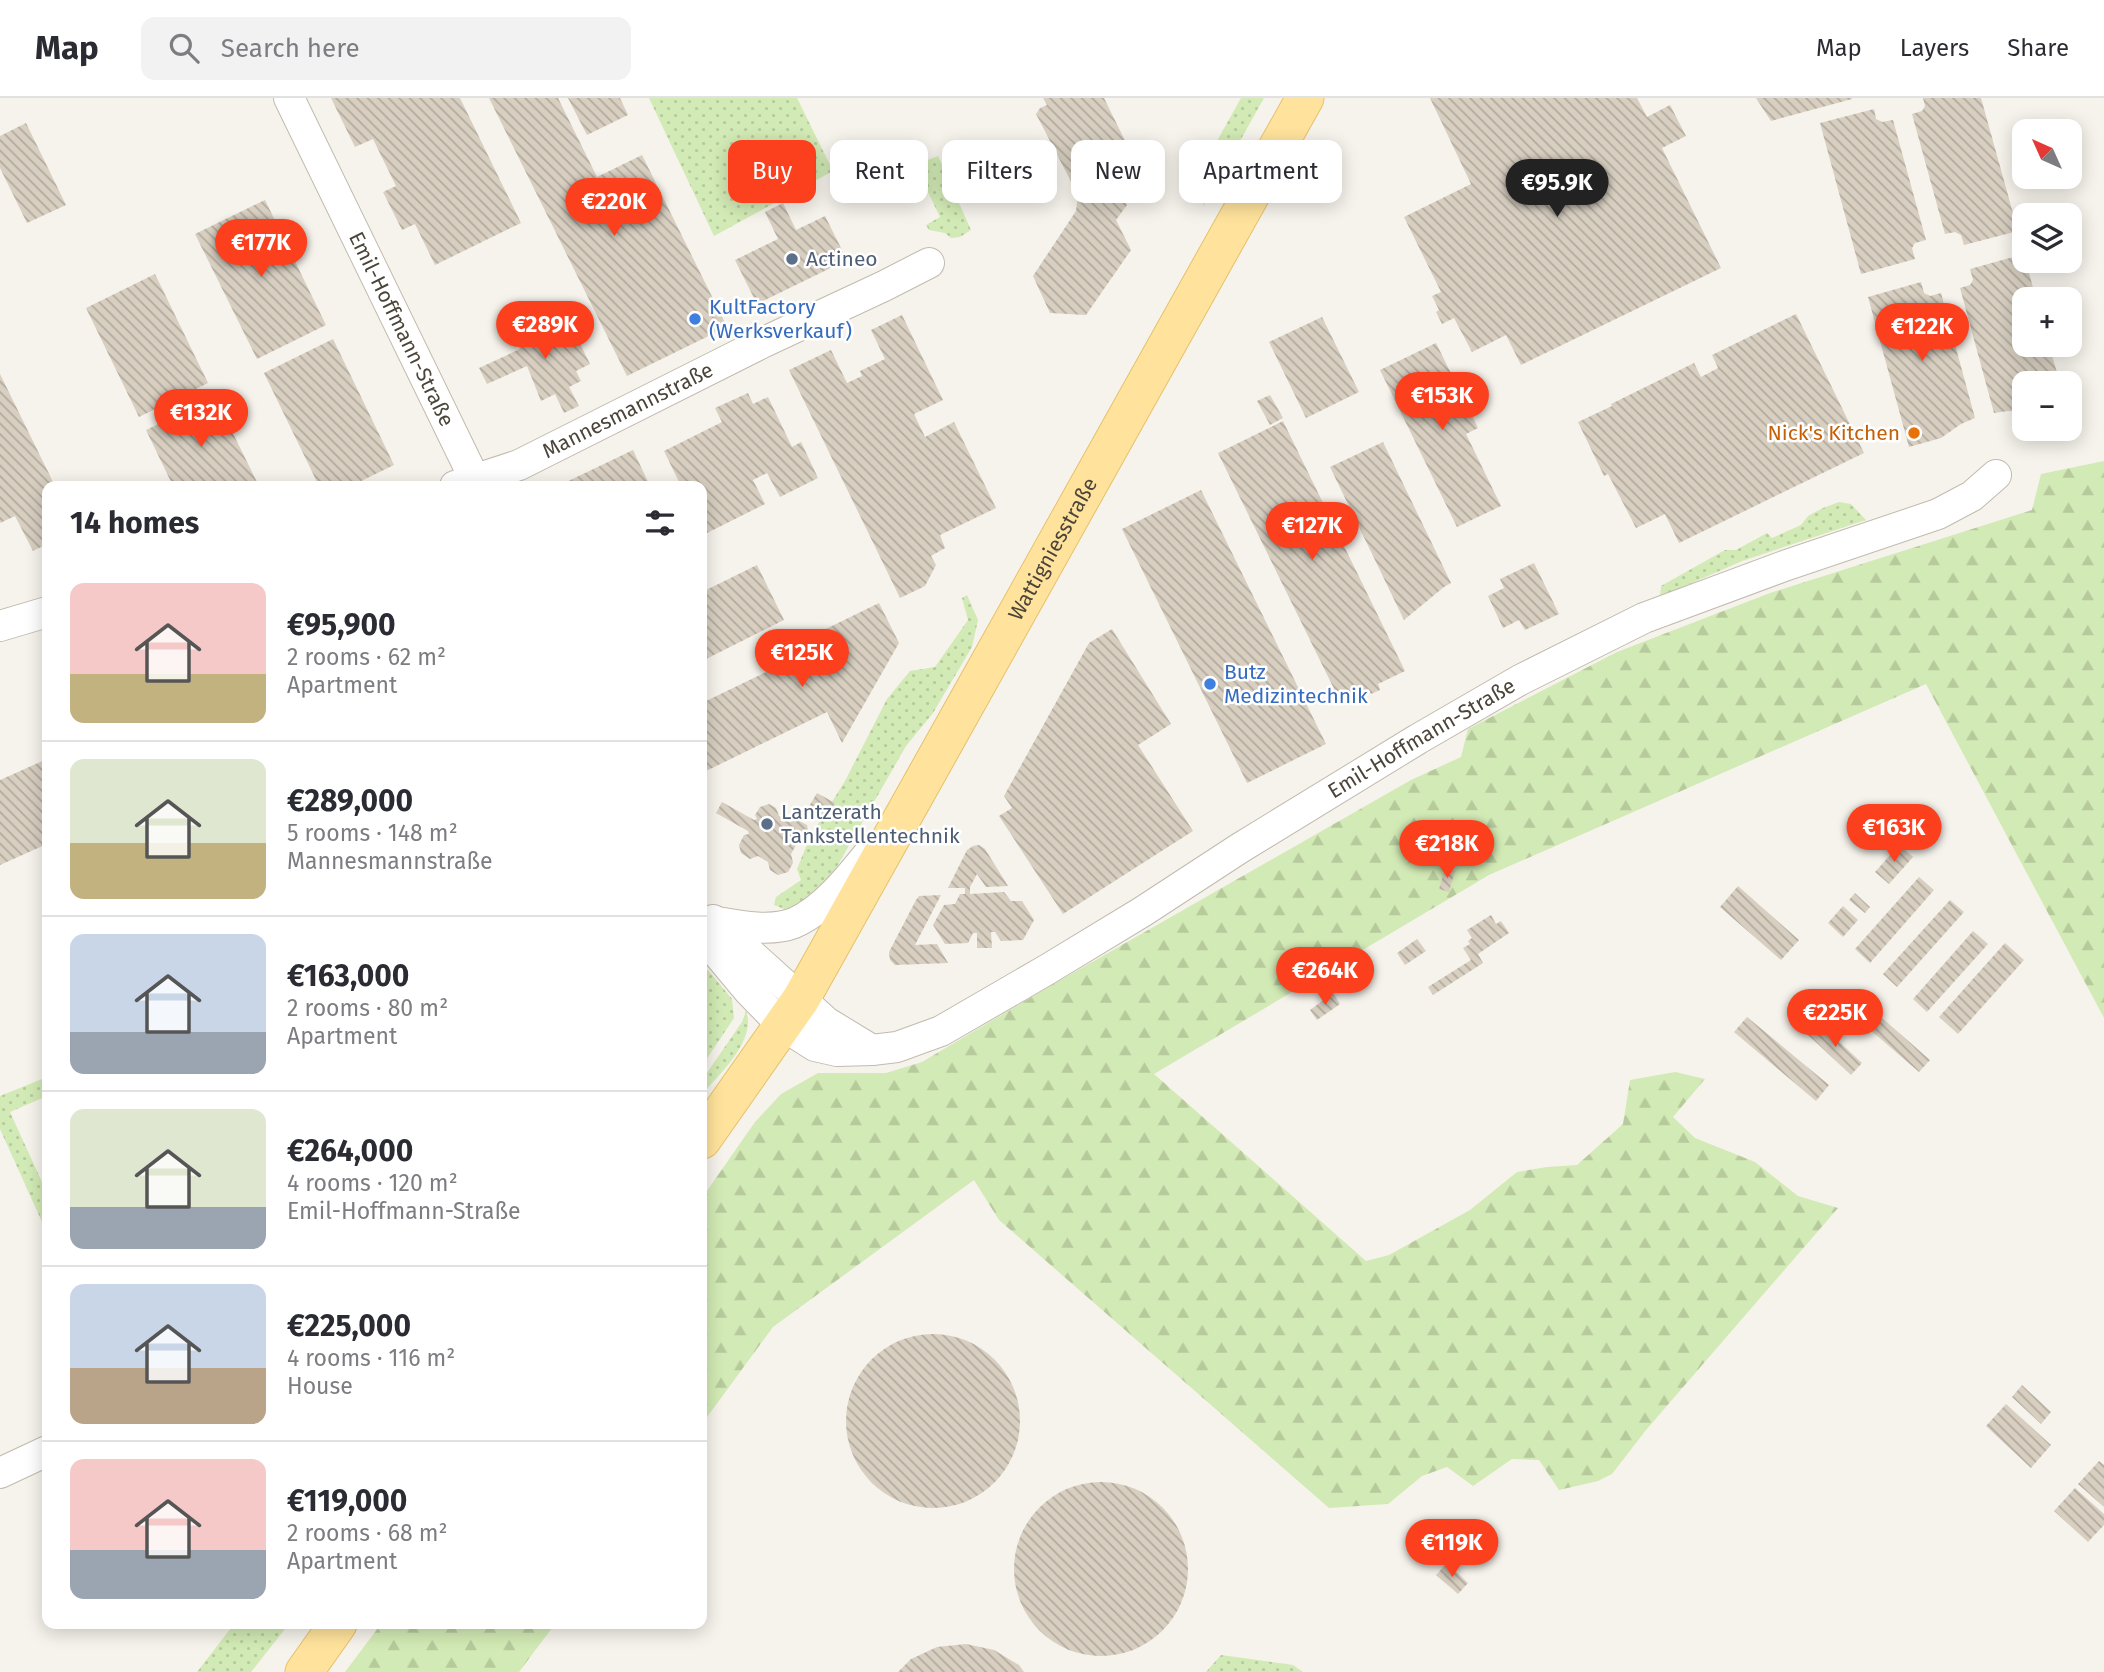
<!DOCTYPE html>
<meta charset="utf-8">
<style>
:root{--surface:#fff;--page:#f2f2f3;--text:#2b2b33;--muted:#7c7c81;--line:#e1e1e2;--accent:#fc3f1d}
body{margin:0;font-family:"Fira Sans",sans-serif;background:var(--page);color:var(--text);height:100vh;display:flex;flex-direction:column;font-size:26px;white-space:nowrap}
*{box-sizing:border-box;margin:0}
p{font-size:23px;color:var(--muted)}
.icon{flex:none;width:38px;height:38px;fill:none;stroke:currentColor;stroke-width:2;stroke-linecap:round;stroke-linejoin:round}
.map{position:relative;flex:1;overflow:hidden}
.panel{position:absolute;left:42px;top:383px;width:665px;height:1148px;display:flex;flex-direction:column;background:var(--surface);border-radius:14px;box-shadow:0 4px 18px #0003}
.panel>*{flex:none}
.banner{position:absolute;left:728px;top:42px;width:665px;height:63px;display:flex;gap:14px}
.needle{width:46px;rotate:315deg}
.controls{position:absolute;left:2012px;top:21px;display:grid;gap:14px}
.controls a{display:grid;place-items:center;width:70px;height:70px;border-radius:14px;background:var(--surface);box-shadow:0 4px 18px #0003;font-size:35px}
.price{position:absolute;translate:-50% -60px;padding:0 16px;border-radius:24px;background:var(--accent);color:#fff;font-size:23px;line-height:46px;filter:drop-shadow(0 2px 4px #0008)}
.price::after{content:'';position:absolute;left:50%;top:42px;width:21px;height:16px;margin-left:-10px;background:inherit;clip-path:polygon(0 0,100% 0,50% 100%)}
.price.active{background:#222;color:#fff}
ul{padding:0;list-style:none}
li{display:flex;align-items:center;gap:21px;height:175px;padding:0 28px}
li+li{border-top:2px solid var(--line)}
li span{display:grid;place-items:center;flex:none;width:196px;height:140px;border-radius:14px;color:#555}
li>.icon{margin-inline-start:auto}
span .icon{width:84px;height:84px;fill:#fffc;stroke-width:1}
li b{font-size:30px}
h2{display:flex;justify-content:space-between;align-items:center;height:84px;padding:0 28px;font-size:30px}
.chip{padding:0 24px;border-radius:14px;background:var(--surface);box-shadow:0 4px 18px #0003;font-size:24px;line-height:63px}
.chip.active{background:var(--accent);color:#fff}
header{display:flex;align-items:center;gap:42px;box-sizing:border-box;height:98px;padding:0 35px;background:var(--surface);border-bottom:2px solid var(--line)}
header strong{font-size:33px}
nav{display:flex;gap:38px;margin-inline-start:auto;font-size:24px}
.search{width:490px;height:63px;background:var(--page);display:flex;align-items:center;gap:18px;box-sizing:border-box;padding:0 24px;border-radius:14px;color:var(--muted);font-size:26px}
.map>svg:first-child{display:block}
.green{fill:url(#green-dots)}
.forest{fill:url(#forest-firs)}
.building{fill:url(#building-back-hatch)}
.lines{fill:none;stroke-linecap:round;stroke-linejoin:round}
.minor-casing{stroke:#c2bbae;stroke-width:32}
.major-casing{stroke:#e6c16a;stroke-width:39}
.minor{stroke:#fff;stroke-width:30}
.major{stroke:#ffe39c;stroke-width:37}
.service-dot{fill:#5c6f8a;stroke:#fff;stroke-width:2.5}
.shop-dot{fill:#3f7fe0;stroke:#fff;stroke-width:2.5}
.food-dot{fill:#e8710a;stroke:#fff;stroke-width:2.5}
.labels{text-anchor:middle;stroke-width:5;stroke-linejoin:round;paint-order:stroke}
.service-label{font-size:21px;fill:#4e5e75;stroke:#fff;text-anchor:start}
.shop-label{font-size:21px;fill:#366cbe;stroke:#fff;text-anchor:start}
.street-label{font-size:21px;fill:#4b4439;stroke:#fff}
.food-label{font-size:21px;fill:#c56008;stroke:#fff;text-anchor:end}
</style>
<header>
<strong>Map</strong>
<div class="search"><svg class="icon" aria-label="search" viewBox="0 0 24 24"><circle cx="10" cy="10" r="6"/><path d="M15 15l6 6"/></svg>Search here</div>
<nav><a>Map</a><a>Layers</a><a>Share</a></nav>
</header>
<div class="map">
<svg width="2104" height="1574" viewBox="0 0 2104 1574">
<defs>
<pattern id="green-dots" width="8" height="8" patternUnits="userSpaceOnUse" patternTransform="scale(1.75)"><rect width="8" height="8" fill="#d2eab5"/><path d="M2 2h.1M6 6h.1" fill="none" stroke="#b6ca9c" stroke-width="1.8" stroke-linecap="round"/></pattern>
<pattern id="forest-firs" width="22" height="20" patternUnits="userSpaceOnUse" patternTransform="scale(1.75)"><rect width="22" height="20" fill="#d2eab5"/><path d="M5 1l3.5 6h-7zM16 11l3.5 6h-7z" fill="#b6ca9c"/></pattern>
<pattern id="building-back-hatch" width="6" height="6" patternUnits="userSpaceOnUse" patternTransform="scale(1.75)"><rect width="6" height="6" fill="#d8cfc1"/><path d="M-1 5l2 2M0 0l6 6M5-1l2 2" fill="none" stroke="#b1aa9e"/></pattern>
</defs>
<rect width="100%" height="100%" fill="#f6f3ec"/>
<g class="green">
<path d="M649 0H797L833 73 714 138Z"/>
<path d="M1241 0H1264L1203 109 1217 43Z"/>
<path d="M938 58 971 132 960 139 951 140 945 135 929 132 926 127 940 119 915 67Z"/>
<path d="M1839 404 1851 406 1866 422 1742 463 1660 499 1661 488 1725 452H1736L1767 435 1772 440 1801 427 1808 418 1823 410Z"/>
<path d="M967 497 978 522 972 549 933 615 906 648 827 786 805 806 787 812 774 807 776 799 801 782 797 771 810 739 845 683 887 601 910 573 935 569 968 522 962 500Z"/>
<path d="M708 872 732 901 734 920 702 968V875Z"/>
<path d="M746 913C757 942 719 977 702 996V982L742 924Z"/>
<path d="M47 979V998L10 1014 47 1095V1135L0 1031V998Z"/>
<path d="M234 1526H289L251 1574H197Z"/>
<path d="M1221 1557 1293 1567 1303 1574H1206Z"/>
</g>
<g class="forest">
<path d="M2104 363V920L1926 586 1489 777 1154 976 1366 1163 1389 1157 1470 1112 1517 1074 1547 1069 1577 1067 1623 1026 1630 982 1675 974 1705 981 1673 1019 1695 1040 1755 1064 1798 1098 1838 1110 1646 1332 1612 1376 1598 1383 1559 1392 1539 1362 1512 1361 1473 1388 1447 1369 1422 1378 1388 1406 1329 1410 999 1122 974 1082 773 1229 702 1326V1100L755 1024 781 996 818 975H886L922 964 1052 887 1411 682 1461 659 1468 631 1617 554 1770 495 2032 412 2041 376Z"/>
<path d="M381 1526H555L519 1574H345Z"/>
</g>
<g class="building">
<path d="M331 0H460L521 125 435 167 415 126 402 132 383 94 396 88 373 41 355 49Z"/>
<path d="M489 0H558L597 79 642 57 727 229 627 278Z"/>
<path d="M568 0H620L628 17 587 37Z"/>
<path d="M1043 0H1104L1136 65 1119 93 1127 107 1116 122 1131 152 1086 217 1050 215 1033 178 1076 113 1078 97 1036 16 1040 10 1047 7Z"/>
<path d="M1430 0H1637L1647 19 1670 7 1686 38 1662 50 1721 170 1521 267 1506 237 1472 254 1454 220 1442 226 1436 214 1439 212 1432 198 1441 194 1404 119 1471 86Z"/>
<path d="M1756 0H1852V1L1771 23Z"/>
<path d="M1923 0H1981L2018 133 1964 147 1961 137 1955 134 1945 136 1912 16 1922 13 1925 8Z"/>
<path d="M1874 11 1876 21 1882 24 1893 22 1926 142 1915 145 1912 150 1915 161 1861 176 1820 25Z"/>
<path d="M26 25 66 107 27 125 0 70V38Z"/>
<path d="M265 102 326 227 257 261 195 136Z"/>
<path d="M783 105 796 132 825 118 847 162 757 206 735 162 778 141 765 114Z"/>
<path d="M2024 156 2036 201H2025V247H2049L2060 285H2025V314L2008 313 1994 315 1960 190 1970 187 1973 182 1970 171Z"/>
<path d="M155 176 208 285 139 319 86 210Z"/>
<path d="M1921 184 1924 195 1930 198 1941 195 1975 320 1961 326 1941 340 1909 349 1868 199Z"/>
<path d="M1796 216 1864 355 1679 445 1665 416 1636 430 1608 376 1604 378 1578 324 1612 308 1611 306 1694 265 1701 279 1718 270 1712 257Z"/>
<path d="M566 217 590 266 576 273 581 283 569 289 579 308 564 315 555 296 541 303 527 268 487 286 479 270 520 251 515 241 527 235 524 229 537 222 540 230Z"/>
<path d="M902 217 943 302 914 316 925 339 954 324 996 410 940 437 945 450 931 458 936 467 925 488 900 500 789 272 831 252 847 285 862 278 860 273 885 261 871 232Z"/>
<path d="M1322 219 1359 294 1306 320 1269 244Z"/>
<path d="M333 241 394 367 351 388H319L264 275Z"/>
<path d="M1436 245 1478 330 1466 336 1501 408 1457 429 1380 272Z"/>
<path d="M0 276 55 388H47V446L33 453 15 418 0 425Z"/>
<path d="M748 295 753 306 768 299 792 349 801 344 818 380 780 399 767 375 753 382 765 406 703 437 702 388H681L664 353 722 324 715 310Z"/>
<path d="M1270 297 1283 320 1270 327 1257 303Z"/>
<path d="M215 299 259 388H173L146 332Z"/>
<path d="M1283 323 1405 573 1378 586 1380 592 1371 596 1368 591 1341 605 1218 355Z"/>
<path d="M1383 344 1451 485 1444 489 1404 522 1330 369Z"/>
<path d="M633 352 650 388H558Z"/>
<path d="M1201 392 1326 646 1247 685 1122 431Z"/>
<path d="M1534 465 1559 516 1525 532 1519 522 1503 530 1488 498 1504 490 1500 481Z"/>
<path d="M757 467 784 522 702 563V512L707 510 702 500V494Z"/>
<path d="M879 505 899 545 842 645 827 614 702 675V605L799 558 793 547Z"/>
<path d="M1112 531 1171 626 1138 647 1193 733 1063 816 999 718 1012 710 1004 698 1089 545Z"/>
<path d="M47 661V746L0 767V682Z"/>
<path d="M817 695 835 705 826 720 808 710Z"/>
<path d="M722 704 754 722 757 721 755 717 760 709 769 706 776 710 779 718 790 724 797 722 807 727 809 737 804 745 796 747 791 756 793 765 788 774 778 777 770 772 768 764 758 758 750 761 741 755 739 747 744 737 749 736 748 733 716 715Z"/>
<path d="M1899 747 1913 759 1889 786 1875 774Z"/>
<path d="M973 748 979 747 985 751 1008 788 986 789 977 776 970 789V796L1004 794 1011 803H1022L1034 822 1023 842 1001 843 995 834H991L992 850H977V835H973L968 845 945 846 933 827 944 807 955 806 960 796H965V790H948L967 752Z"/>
<path d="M1445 770 1455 773 1449 794 1439 791Z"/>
<path d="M1919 779 1934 792 1870 865 1855 851Z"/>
<path d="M1738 788 1799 842 1781 862 1720 809Z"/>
<path d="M1855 795 1870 809 1865 815 1849 802Z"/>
<path d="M941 797 915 847 937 846 948 865 895 867 890 862 889 854 916 802 919 798Z"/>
<path d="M1950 802 1964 814 1897 889 1883 876Z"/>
<path d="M1843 808 1858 822 1843 839 1828 825Z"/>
<path d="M1491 817 1496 826 1501 823 1509 835 1478 856 1483 865 1433 897 1428 889 1471 862 1463 850 1470 846 1468 843 1472 840 1467 832Z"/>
<path d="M1973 833 1988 846 1927 914 1913 901Z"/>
<path d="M1417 841 1426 853 1405 867 1397 855Z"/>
<path d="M2005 845 2024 862 1958 936 1939 919Z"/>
<path d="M1849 891 1930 962 1919 974 1838 904Z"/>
<path d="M1333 895 1340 906 1317 922 1310 912Z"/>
<path d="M1747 919 1829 987 1816 1003 1734 934Z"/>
<path d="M1818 924 1862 965 1851 977 1807 936Z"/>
<circle cx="933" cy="1323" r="87"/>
<path d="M2022 1287 2051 1314 2041 1326 2012 1299Z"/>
<path d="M2006 1306 2051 1347 2031 1370 1986 1328Z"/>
<path d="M2099 1363 2104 1367V1409L2078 1386Z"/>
<circle cx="1101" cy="1471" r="87"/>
<path d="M2075 1390 2104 1416V1427L2088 1444 2054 1413Z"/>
<path d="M1447 1465 1468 1485 1458 1496 1436 1477Z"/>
<path d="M966 1546 994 1552 1019 1567 1024 1574H898L911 1561 937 1549Z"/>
</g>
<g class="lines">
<defs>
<g id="minor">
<path id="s1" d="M289 0 478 388"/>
<path id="s2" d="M455 388 519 367 762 245 884 188 929 165"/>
<path d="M0 528 47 514"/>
<path d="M713 822 826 924 872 952"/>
<path d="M717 824C740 828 771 834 794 825 825 812 853 775 874 749"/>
<path id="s3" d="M702 837 748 892 782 927 815 948 837 953 872 952 897 949 941 933 1048 871 1142 814 1240 750 1418 641 1520 582 1644 520 1787 467 1938 416 1972 398 1996 377"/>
<path d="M0 1375 47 1353"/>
</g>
<g id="major">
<path id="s4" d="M702 1042 801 901 1305 0"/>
<path d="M304 1574 338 1526"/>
</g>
</defs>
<use href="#minor" class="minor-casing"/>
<use href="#major" class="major-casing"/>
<use href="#minor" class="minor"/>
<use href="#major" class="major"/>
</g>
<g class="service-dot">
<circle cx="792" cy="161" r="7"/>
<circle cx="767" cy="726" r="7"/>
</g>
<g class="shop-dot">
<circle cx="695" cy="221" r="7"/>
<circle cx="1210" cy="586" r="7"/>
</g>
<circle class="food-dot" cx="1914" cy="335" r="7"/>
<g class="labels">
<g class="service-label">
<text x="806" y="168">Actineo</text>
<text x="781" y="721">Lantzerath<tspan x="781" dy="24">Tankstellentechnik</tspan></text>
</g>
<g class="shop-label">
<text x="709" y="216">KultFactory<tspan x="709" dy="24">(Werksverkauf)</tspan></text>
<text x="1224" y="581">Butz<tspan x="1224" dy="24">Medizintechnik</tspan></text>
</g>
<g class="street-label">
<text dy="7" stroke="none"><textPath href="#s1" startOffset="257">Emil-Hoffmann-Straße</textPath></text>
<text dy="7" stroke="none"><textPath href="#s2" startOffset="189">Mannesmannstraße</textPath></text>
<text dy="7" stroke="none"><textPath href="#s4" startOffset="688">Wattigniesstraße</textPath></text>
<text dy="7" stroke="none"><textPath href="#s3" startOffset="852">Emil-Hoffmann-Straße</textPath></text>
</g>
<g class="food-label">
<text x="1900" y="342">Nick's Kitchen</text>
</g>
</g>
</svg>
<div class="controls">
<a><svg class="needle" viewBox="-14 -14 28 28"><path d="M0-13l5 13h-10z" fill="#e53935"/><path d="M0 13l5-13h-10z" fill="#7c7c81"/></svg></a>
<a><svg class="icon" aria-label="layers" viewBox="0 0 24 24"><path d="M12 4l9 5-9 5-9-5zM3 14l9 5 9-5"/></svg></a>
<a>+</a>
<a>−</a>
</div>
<b class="price active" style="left:1557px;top:121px">€95.9K</b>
<b class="price" style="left:614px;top:140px">€220K</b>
<b class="price" style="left:261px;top:181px">€177K</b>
<b class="price" style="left:545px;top:263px">€289K</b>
<b class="price" style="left:1922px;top:265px">€122K</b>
<b class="price" style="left:1442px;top:334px">€153K</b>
<b class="price" style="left:201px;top:351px">€132K</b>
<b class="price" style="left:1312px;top:464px">€127K</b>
<b class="price" style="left:802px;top:591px">€125K</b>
<b class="price" style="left:1894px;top:766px">€163K</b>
<b class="price" style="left:1447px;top:782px">€218K</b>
<b class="price" style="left:1325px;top:909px">€264K</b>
<b class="price" style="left:1835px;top:951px">€225K</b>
<b class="price" style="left:1452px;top:1481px">€119K</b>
<div class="banner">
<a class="chip active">Buy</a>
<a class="chip">Rent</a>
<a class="chip">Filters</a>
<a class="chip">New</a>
<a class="chip">Apartment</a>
</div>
<section class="panel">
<h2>14 homes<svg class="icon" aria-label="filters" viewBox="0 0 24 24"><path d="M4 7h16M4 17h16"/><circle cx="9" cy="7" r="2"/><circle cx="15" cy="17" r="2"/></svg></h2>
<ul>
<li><span style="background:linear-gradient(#f6c9c9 65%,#c2b280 0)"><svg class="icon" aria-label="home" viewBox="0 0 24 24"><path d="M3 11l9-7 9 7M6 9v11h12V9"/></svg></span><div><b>€95,900</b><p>2 rooms · 62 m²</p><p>Apartment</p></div></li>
<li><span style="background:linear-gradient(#dfe7d0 60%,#c2b280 0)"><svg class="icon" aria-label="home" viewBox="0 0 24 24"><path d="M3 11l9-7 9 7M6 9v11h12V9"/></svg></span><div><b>€289,000</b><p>5 rooms · 148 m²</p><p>Mannesmannstraße</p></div></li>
<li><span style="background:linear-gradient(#c9d6e8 70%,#9aa5b1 0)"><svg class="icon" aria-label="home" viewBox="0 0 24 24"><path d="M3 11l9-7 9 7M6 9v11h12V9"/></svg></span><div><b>€163,000</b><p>2 rooms · 80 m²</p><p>Apartment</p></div></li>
<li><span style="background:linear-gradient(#dfe7d0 70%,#9aa5b1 0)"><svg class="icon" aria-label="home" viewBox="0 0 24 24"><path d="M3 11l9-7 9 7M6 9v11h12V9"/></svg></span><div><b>€264,000</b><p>4 rooms · 120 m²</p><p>Emil-Hoffmann-Straße</p></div></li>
<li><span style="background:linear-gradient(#c9d6e8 60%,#b9a48a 0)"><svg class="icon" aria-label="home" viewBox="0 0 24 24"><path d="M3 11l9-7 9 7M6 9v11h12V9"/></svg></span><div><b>€225,000</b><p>4 rooms · 116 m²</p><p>House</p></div></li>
<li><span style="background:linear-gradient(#f6c9c9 65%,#9aa5b1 0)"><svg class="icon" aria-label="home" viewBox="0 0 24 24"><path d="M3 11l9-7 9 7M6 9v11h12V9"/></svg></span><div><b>€119,000</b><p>2 rooms · 68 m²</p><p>Apartment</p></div></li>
</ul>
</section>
</div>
